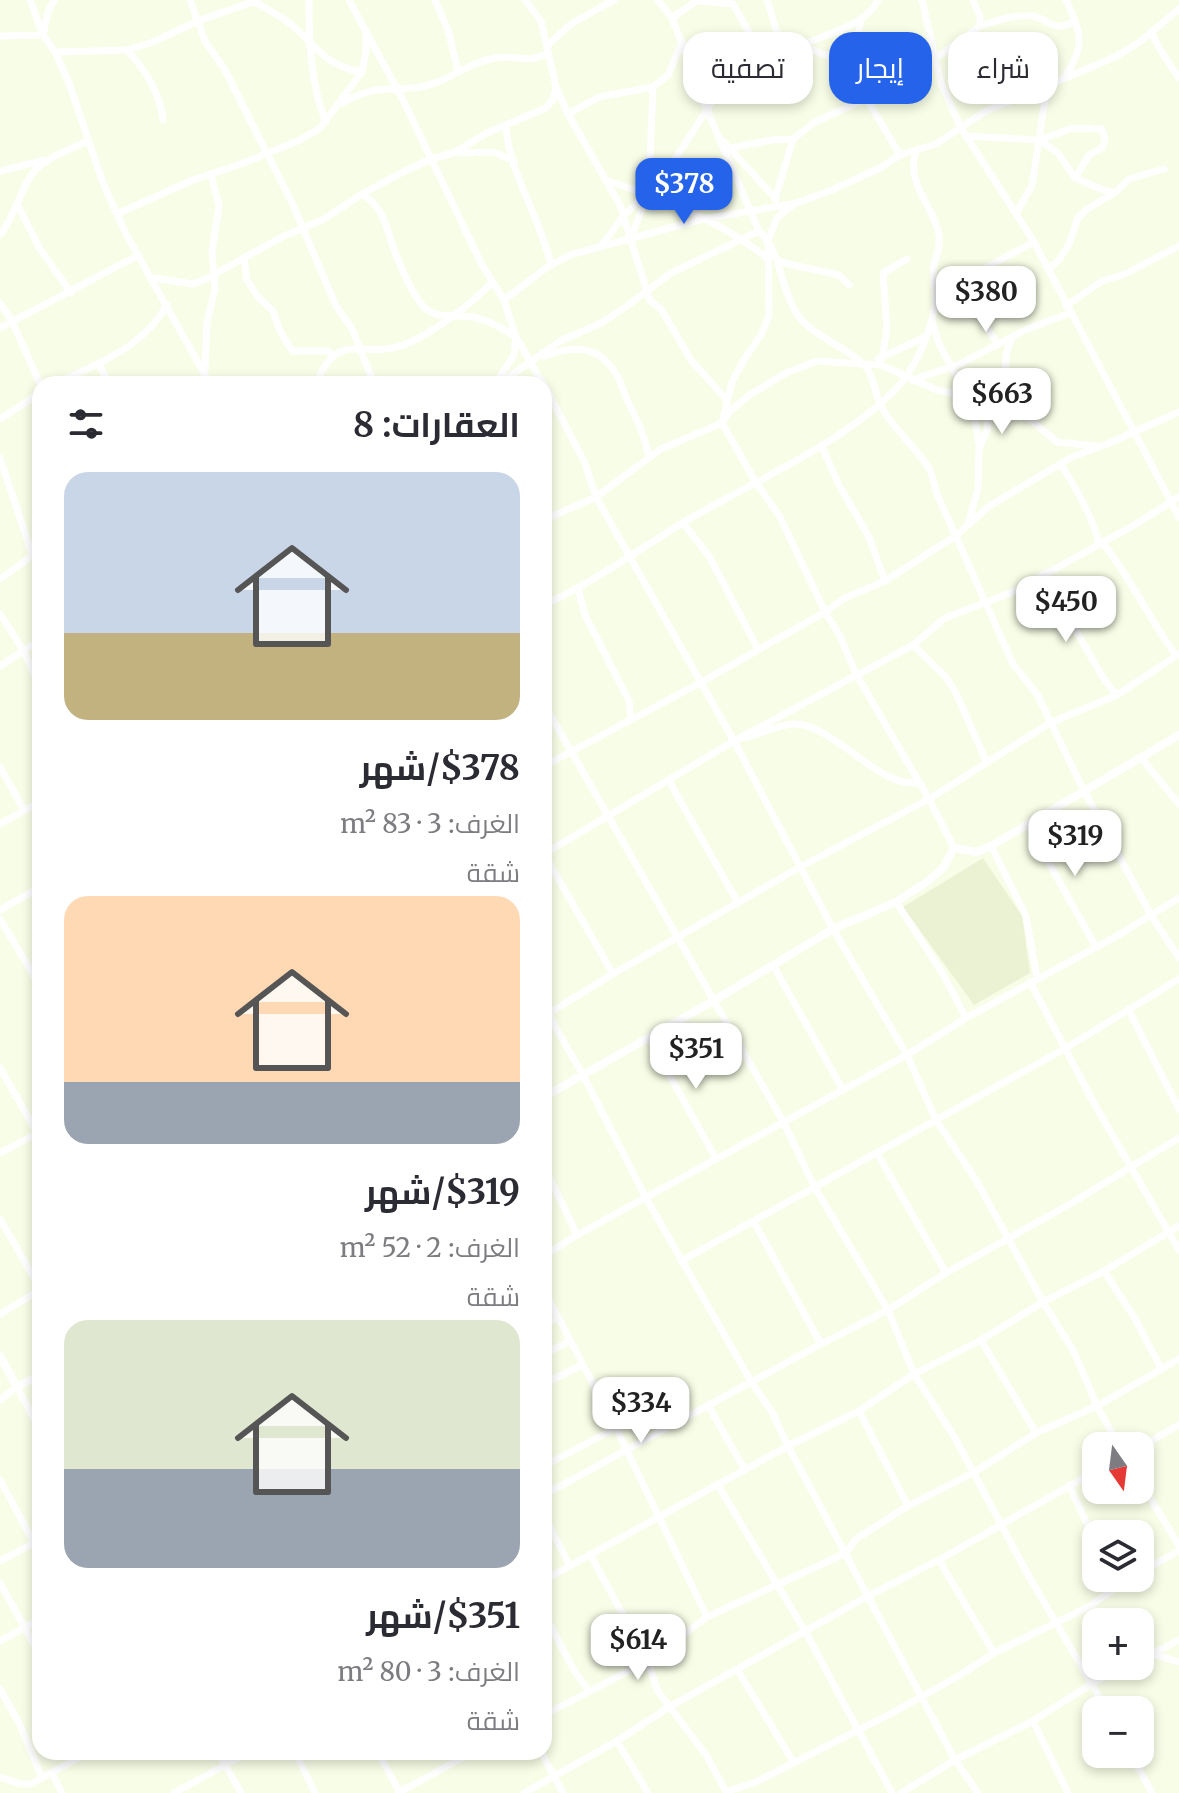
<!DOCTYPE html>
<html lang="ar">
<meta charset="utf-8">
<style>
:root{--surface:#fff;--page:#f2f2f3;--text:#2b2b33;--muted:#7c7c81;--accent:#2563eb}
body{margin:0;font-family:Merriweather,Cairo,serif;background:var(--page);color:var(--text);direction:rtl;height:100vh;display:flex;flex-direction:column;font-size:30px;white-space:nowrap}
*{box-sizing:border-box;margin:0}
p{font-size:26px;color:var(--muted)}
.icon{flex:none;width:44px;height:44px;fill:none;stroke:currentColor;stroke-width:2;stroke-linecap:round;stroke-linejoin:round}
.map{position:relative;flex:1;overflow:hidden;direction:ltr}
.drawer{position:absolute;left:32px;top:376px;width:520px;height:1384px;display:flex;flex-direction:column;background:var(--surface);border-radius:24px;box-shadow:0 4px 12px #0003;direction:rtl}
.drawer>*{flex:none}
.banner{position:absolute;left:576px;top:32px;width:482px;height:72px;direction:rtl;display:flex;gap:16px}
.needle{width:52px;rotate:166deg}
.buttons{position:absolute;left:1082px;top:1432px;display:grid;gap:16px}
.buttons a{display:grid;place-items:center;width:72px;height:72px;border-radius:16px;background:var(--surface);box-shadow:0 4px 12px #0003;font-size:40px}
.price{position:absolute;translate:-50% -68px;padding:0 18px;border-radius:16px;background:#fff;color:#222;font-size:26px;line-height:52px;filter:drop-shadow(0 2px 4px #0008)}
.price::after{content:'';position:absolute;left:50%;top:48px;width:24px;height:18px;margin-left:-12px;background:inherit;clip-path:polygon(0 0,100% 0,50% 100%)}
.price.current{background:var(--accent);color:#fff}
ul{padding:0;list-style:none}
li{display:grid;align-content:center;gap:16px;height:424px;padding:0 32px}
li span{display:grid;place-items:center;height:248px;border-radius:24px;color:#555}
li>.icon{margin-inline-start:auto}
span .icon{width:144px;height:144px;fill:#fffc;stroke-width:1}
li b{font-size:34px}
h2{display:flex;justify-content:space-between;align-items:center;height:96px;padding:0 32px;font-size:34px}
.chip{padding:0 28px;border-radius:24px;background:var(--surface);box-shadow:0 4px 12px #0003;font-size:28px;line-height:72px}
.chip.current{background:var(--accent);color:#fff}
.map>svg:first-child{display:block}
.built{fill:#ebf2d4}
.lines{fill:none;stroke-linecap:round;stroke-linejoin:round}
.minor{stroke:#fff;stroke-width:7}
.tertiary{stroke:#fff;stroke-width:8}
</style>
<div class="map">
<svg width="1179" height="1793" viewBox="0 0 1179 1793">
<rect width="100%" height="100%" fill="#f7fde6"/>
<path class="built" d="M983 858 1022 916 1030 973 974 1005 903 907Z"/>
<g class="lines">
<g class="minor">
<path d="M54 0 48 12 43 35 55 52 69 83 103 183 126 234 210 384"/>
<path d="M190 0 205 41 225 70 293 205 336 306 352 329 374 384"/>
<path d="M309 0C309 42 310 83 326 122"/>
<path d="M349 0 404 102 482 265 504 300 516 337 543 384"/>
<path d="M435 0 448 30 458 71"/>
<path d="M525 0 541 21 556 87 568 114 620 205 650 301 661 309 691 360 727 400"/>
<path d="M658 0 672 18 707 110 759 231C783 254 779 287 797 314 811 335 842 345 861 362 874 372 874 392 881 406 893 430 917 447 930 470 933 477 934 486 937 494L1013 664 1037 694 1084 791 1151 915 1179 958"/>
<path d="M767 0 782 48"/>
<path d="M922 0 941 83 961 128 1034 242 1179 517"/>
<path d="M698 1 733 4 748 31 765 51"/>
<path d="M254 2C267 9 282 16 293 26 317 48 326 66 362 72"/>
<path d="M672 18 698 0"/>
<path d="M980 26C996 21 1015 14 1032 16 1051 19 1052 34 1074 21"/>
<path d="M1151 31 1159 48 1179 78"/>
<path d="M0 36 43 35 30 0"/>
<path d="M548 45 571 24 614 0"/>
<path d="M802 46C827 32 865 27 878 0"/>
<path d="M127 50C145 70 160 92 163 120"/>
<path d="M55 52 127 50 153 42 198 21 258 0"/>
<path d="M687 56 705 61 802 46 831 57 846 68 856 81 900 155"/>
<path d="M936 58 980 26V16L973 0"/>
<path d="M851 75 861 19"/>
<path d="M1063 79C1086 47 1082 35 1066 0"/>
<path d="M342 103C377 84 386 92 420 87 447 83 468 62 495 58 517 54 523 65 549 53"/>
<path d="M568 114 599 97 653 87 668 75 682 42"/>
<path d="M506 125C508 172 541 219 551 265"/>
<path d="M966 136 1039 140 1073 128 1102 129 1105 139 1102 148 1089 155 1075 178"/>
<path d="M1039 140 1058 153 1075 178C1087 182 1104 193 1116 192L1129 179 1164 169"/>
<path d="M723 141 776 199"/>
<path d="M731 148 772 140 793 139"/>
<path d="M459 153 494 152 514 161"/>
<path d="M0 171 45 160"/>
<path d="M608 181C664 199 722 221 768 259"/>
<path d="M362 194C385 208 386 229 395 252 400 266 413 296 424 307 437 321 460 313 477 318 492 322 504 329 516 337L514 355 495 384"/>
<path d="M775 199 793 139 815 122 866 99"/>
<path d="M18 206 40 249 71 293"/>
<path d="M1016 213 1032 186 1047 86"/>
<path d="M117 214 193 180 241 164 300 140 320 128 362 72 366 51V31"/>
<path d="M0 235C15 217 20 189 33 173 46 157 69 150 88 141"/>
<path d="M631 237 648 194 646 178 650 160 653 87"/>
<path d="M603 244 624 215 660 182 725 82 739 65 756 54"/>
<path d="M244 258 247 280 258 297 273 311 279 329 292 351H328L332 356"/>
<path d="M779 262 839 275 849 285"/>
<path d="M1048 270 1059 260 1069 244 1078 218 1087 209 1114 193"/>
<path d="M153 278 193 284 206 279 282 237 324 219 362 194 405 171 431 159 453 153 487 133 544 109 553 100 556 87"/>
<path d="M959 284 998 345"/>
<path d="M504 300 546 268 570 255 703 219 792 204"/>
<path d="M936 302 980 271 1034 242"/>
<path d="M0 303 12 321 40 384"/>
<path d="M1066 306 1102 281 1125 274 1179 246"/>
<path d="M932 321 939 344 973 407 979 446"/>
<path d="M0 328 139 255"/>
<path d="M544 356C573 345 599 345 616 374 622 383 624 394 629 404 638 422 645 436 649 457"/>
<path d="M882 358 887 329 883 273 907 259"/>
<path d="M878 359 925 337"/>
<path d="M99 365 110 384"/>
<path d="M205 370 207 323 215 289 212 251 219 206 211 174"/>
<path d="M912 380 960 364 1025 330 1070 313"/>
<path d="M56 384C99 362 142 349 167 305"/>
<path d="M316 384C338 328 362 360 404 345 428 336 475 302 492 282"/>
<path d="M499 384 560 341 599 324 620 311 671 273 759 231"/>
<path d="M544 385 585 463 596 497 734 741 833 929 907 1055 936 1120 976 1180 1043 1302 1074 1352 1097 1406 1119 1446"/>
<path d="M0 419 40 393"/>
<path d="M821 445 839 485 869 537 885 581"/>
<path d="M0 458 32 554"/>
<path d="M1060 464C1075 485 1093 519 1099 543"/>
<path d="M544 520 596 497 661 449 722 423 730 411 748 396 786 373 817 361 881 365 937 390 1005 404 1022 413 1057 442 1095 446"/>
<path d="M683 523 709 556 758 649"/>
<path d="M968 524 978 489 979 449 987 430 990 409 1003 385 1007 351 1012 337"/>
<path d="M1102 542C1131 578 1149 619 1176 655"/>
<path d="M1043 574 1105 681 1117 695"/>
<path d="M0 579 40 550"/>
<path d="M578 589 585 615 629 701 631 720"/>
<path d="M544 605C596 581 642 547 691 518 757 480 843 443 896 389 916 368 929 335 935 307 937 293 931 279 934 265 936 254 941 247 939 235 934 205 905 185 916 150"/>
<path d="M0 614 23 650 40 686"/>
<path d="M913 645 945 676 955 691 987 763"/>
<path d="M0 666 40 640"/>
<path d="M544 704 784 1123 814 1186 888 1310 914 1374 955 1438 1027 1573 1107 1710"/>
<path d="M745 738C760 734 778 725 793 724 824 722 865 769 897 780 904 783 913 783 921 784"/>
<path d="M1142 759 1179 804"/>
<path d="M544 766 700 683 825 612 845 598 885 581 957 535 989 506 1074 456 1105 445 1179 412"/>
<path d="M0 767 24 810"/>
<path d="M669 781 738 903"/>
<path d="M0 824 40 802"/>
<path d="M1027 824 1096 947"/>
<path d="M991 846 1026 916 1037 977"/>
<path d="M954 848 929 799 856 674 840 636 825 612 780 517 755 481 722 423 732 382 745 358 761 335 769 316 768 240 777 218 794 204 832 190 880 168 900 155 936 144 986 111 1115 57 1140 42 1179 9"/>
<path d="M544 854 734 741 913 645 945 618 1015 591 1136 524 1179 497"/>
<path d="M544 854 613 974"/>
<path d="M896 902 943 974 966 1018"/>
<path d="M0 910 40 887"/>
<path d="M0 919 40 986"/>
<path d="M773 965 843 1090"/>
<path d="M1030 982 1095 1105 1179 1250"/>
<path d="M544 1007 583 1075 646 1198 752 1383 772 1412 788 1446 544 1580"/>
<path d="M1128 1009 1179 1109"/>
<path d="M546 1015 613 974 802 866 929 799 1050 723 1117 695 1179 654"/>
<path d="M649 1038 716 1159"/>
<path d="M0 1068 40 1138"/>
<path d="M0 1153 40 1132"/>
<path d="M877 1153 946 1273"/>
<path d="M544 1166 577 1235"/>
<path d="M0 1219 40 1288"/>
<path d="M754 1222 821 1344"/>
<path d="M544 1256 577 1235 907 1055 966 1018 1117 936 1179 898"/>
<path d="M681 1261 1066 1048 1179 979"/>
<path d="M1104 1271 1134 1317 1161 1368"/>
<path d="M544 1290 616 1428 707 1617"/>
<path d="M0 1314 40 1290"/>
<path d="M544 1325 558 1317"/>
<path d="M981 1340 1036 1433"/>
<path d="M544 1355 569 1341"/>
<path d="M544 1384 582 1365"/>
<path d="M0 1400 17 1387 40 1430"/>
<path d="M709 1407 745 1470"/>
<path d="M859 1411 908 1506"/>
<path d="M1140 1447 1179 1425"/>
<path d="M544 1466 616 1428"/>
<path d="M0 1480 34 1543"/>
<path d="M1140 1481 1179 1546"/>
<path d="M718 1485 805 1631 892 1793"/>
<path d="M1069 1485 1096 1543"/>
<path d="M544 1495 821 1344 888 1310 946 1273 1070 1204 1179 1138"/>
<path d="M544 1516 570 1566"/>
<path d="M590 1554 648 1661 657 1690 706 1755 727 1793"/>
<path d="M939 1560 994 1653"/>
<path d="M0 1561 40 1540"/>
<path d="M1140 1572 1179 1551"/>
<path d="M0 1583 40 1655"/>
<path d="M544 1614 575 1672 589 1691"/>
<path d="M0 1641 40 1619"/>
<path d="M1152 1654 1179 1662"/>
<path d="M1140 1660 1179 1640"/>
<path d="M737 1669 794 1763"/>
<path d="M0 1689 20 1725 42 1778"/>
<path d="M544 1715 648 1661 707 1617 846 1553 856 1539 908 1506 973 1473 1036 1433 1097 1406 1179 1359"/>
<path d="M1033 1721 1068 1793"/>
<path d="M617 1741 648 1793"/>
<path d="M218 1752 241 1793"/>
<path d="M295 1752 315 1793"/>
<path d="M378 1752 400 1793"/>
<path d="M541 1752 563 1793"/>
<path d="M1131 1754 1152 1793"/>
<path d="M52 1773 62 1793"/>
<path d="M0 1777 20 1784H31L89 1752"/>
<path d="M728 1791 754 1783 890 1714 957 1677 994 1653 1090 1606 1130 1578"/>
<path d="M174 1793 249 1752"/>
<path d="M398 1793 473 1752"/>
<path d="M524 1793 617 1741 669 1707 868 1596 939 1560 1096 1471"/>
<path d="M901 1793 955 1760 1033 1721 1093 1683 1126 1666"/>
<path d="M978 1793 955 1760 788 1446 859 1411 914 1374 981 1340 1043 1302 1104 1271 1179 1226"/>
</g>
<g class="tertiary">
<path d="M544 1097 715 1000 833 929 896 902 927 882 943 868 954 848 977 852 991 846 1179 735"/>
<path d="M0 1356 17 1387 40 1375"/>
</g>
</g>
</svg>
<div class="buttons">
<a><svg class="needle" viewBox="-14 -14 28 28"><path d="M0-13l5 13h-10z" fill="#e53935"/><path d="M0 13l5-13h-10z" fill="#7c7c81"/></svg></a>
<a><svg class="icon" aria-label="layers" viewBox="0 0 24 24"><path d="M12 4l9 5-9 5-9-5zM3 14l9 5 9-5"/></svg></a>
<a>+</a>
<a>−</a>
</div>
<b class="price current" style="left:684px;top:226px">$378</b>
<b class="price" style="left:986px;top:334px">$380</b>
<b class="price" style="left:1002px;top:436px">$663</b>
<b class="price" style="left:1066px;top:644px">$450</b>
<b class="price" style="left:1075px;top:878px">$319</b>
<b class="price" style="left:696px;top:1091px">$351</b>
<b class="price" style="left:641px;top:1445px">$334</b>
<b class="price" style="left:638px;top:1682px">$614</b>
<div class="banner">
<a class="chip">شراء</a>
<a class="chip current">إيجار</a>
<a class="chip">تصفية</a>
</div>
<section class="drawer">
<h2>العقارات: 8<svg class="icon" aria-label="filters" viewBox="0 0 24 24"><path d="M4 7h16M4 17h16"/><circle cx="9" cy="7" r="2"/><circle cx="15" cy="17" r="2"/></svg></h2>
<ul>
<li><span style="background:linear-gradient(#c9d6e8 65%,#c2b280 0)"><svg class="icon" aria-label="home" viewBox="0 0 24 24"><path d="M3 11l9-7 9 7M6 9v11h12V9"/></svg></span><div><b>$378/شهر</b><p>الغرف: 3 · 83 m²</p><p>شقة</p></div></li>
<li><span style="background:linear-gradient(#ffd9b3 75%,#9aa5b1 0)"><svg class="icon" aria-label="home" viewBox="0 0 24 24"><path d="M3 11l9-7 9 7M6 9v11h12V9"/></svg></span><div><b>$319/شهر</b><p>الغرف: 2 · 52 m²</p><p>شقة</p></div></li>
<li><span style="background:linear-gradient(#dfe7d0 60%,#9aa5b1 0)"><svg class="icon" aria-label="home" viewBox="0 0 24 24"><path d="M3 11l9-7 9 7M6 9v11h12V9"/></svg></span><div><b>$351/شهر</b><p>الغرف: 3 · 80 m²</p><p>شقة</p></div></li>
</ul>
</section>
</div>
